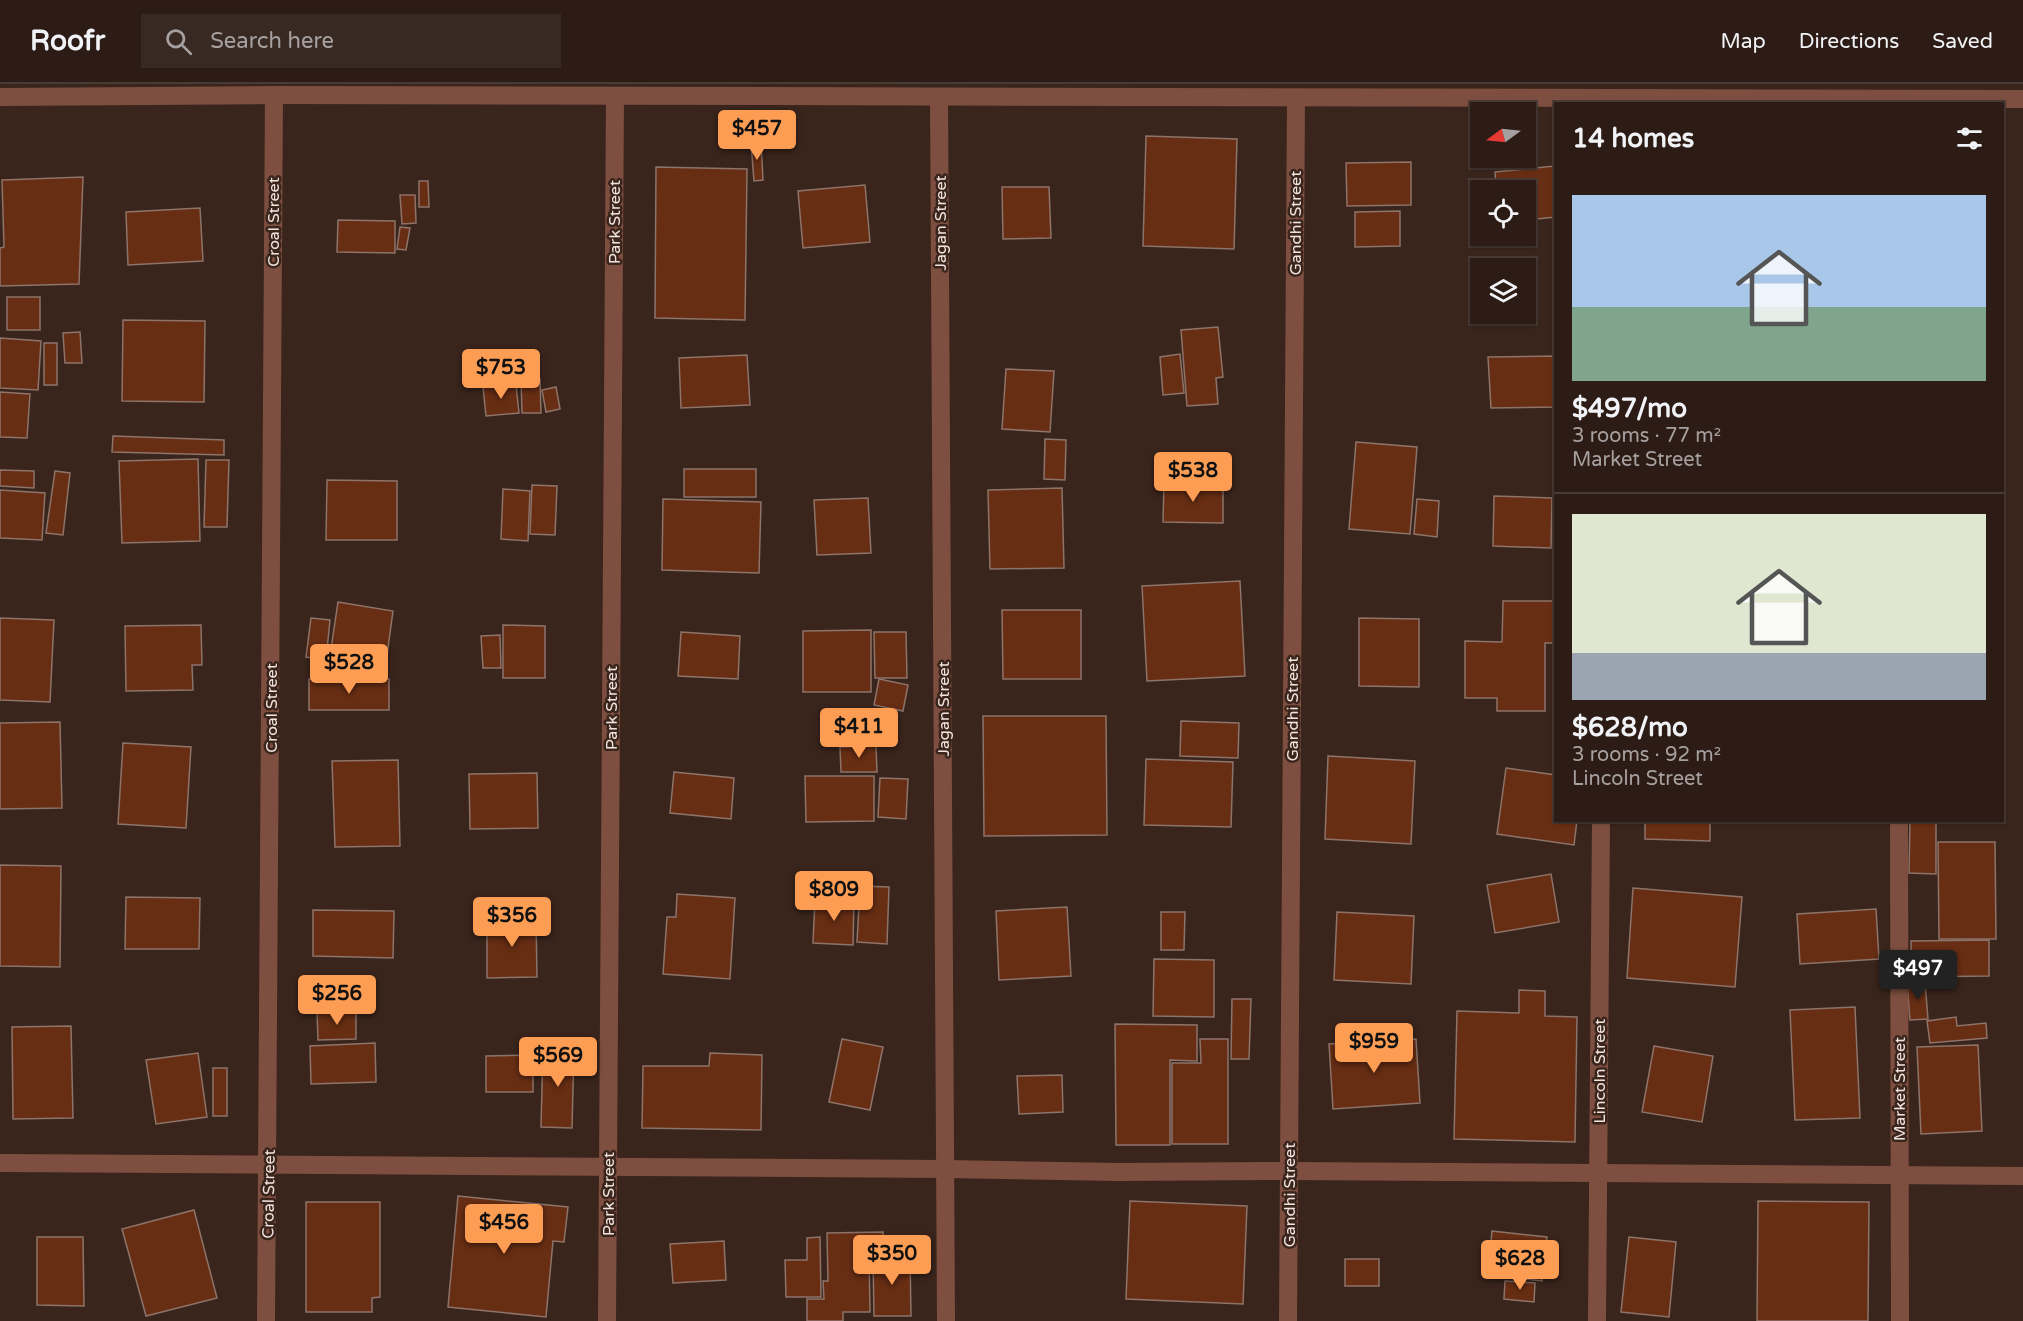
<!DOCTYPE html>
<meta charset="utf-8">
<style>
:root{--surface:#2c1c15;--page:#382922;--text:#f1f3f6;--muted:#a6a1a0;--line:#483a34;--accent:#fd9d54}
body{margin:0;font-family:"Varela Round",sans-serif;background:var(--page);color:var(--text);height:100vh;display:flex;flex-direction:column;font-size:22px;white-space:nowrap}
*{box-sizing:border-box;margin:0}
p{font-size:20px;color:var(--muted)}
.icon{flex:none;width:33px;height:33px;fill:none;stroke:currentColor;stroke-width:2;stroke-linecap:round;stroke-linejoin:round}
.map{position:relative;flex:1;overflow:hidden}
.details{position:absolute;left:1554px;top:18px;width:450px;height:720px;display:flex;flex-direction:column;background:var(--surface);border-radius:0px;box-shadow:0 2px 4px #0004,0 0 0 2px var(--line)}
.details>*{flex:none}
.needle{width:39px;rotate:255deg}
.controls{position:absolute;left:1470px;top:18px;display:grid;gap:12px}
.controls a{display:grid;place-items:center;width:66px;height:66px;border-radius:0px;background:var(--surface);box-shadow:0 2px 4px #0004,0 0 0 2px var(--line);font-size:30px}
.price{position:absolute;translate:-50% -51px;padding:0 14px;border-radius:6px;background:var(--accent);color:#111;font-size:20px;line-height:39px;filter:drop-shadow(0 2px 3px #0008)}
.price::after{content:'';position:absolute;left:50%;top:36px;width:18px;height:14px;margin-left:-9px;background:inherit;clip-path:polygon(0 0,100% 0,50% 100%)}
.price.selected{background:#222;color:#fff}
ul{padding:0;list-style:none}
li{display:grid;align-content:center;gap:12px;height:318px;padding:0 18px}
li+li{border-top:2px solid var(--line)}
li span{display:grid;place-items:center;height:186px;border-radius:0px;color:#555}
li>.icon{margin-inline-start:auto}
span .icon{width:108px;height:108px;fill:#fffc;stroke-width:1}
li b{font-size:26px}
h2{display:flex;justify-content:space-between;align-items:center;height:72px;padding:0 18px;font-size:26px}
header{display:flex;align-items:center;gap:36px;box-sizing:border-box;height:84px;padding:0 30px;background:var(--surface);border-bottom:2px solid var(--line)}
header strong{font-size:28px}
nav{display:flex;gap:33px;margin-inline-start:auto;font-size:21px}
.search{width:420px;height:54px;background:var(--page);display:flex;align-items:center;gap:15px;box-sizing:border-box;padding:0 21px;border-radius:0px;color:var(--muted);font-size:22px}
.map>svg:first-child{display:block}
.building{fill:#682e14;stroke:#8d7369;stroke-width:1.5}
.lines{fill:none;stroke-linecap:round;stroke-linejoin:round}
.street{stroke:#7e4f40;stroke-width:18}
.labels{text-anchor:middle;stroke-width:5;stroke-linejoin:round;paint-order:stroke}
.street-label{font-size:16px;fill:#f1e2dc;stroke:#3a251c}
</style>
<header>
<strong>Roofr</strong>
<div class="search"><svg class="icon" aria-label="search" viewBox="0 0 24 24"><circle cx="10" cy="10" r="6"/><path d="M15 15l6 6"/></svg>Search here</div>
<nav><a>Map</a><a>Directions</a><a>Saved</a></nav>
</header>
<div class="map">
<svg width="2023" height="1237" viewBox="0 0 2023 1237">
<rect width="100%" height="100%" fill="#3a251c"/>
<g class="building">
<path d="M1146 52 1237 55 1234 165 1143 162Z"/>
<path d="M761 58 763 96 754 97 751 59Z"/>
<path d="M1411 78V121L1347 122 1346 79Z"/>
<path d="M1555 82 1556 133 1526 136V106H1496L1495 88Z"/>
<path d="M656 83 747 85 745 236 655 234Z"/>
<path d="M83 93 79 200 0 202V164L4 163 2 96Z"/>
<path d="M419 97H428L429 123H419Z"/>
<path d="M865 101 870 158 803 164 798 107Z"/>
<path d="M1002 103H1049L1051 154 1003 155Z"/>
<path d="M400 111H415L416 139 402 140Z"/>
<path d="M200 124 203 177 128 181 126 128Z"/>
<path d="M1400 127V162L1355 163V128Z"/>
<path d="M338 136 395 137V169L337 168Z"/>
<path d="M400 143 410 144 406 166 397 165Z"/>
<rect x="7" y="213" width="33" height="33"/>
<path d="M123 236 205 237 204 318 122 317Z"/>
<path d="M1218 243 1223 293 1216 294 1218 320 1187 322 1181 246Z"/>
<path d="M80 248 82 279H65L63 249Z"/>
<path d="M0 254 41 257 38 306 0 304Z"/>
<rect x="44" y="259" width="13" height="42"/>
<path d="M1180 270 1184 309 1163 311 1160 273Z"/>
<path d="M747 271 750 321 681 324 679 274Z"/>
<path d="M1556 272V323L1491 324 1488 273Z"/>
<path d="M1006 285 1054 287 1050 348 1002 345Z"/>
<path d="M521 295H540L541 329H522Z"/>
<path d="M516 301 519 329 486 332 483 303Z"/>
<path d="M556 303 560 325 546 328 542 306Z"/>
<path d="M0 308 30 310 27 354 0 353Z"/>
<path d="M113 352 224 356V371L112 368Z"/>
<path d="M1045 355 1066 356 1065 396 1044 395Z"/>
<path d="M1356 358 1417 363 1410 450 1349 445Z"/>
<path d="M198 375 200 457 122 459 119 377Z"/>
<path d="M206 376H229L227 443H204Z"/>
<rect x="684" y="385" width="72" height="28"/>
<path d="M0 386 34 387V404L0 402Z"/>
<path d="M55 387 70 389 63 451 46 449Z"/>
<path d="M327 396 397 397V456H326Z"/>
<path d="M1164 399H1223V439L1163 438Z"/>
<path d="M532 401 557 402 555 451 530 450Z"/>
<path d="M1062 404 1064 484 990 485 988 406Z"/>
<path d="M503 405 530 407 528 457 501 455Z"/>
<path d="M0 406 45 409 42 456 0 454Z"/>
<path d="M1494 412 1552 414 1551 464 1493 462Z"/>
<path d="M868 414 871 469 817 471 814 416Z"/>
<path d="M663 415 761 418 759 489 662 486Z"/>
<path d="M1417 415 1439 417 1437 453 1414 450Z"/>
<path d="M1240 497 1245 592 1147 597 1142 502Z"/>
<path d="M1503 517H1556V559H1545V627H1497V614H1465V557L1502 558Z"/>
<path d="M338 518 393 527 384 593 328 585Z"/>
<path d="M1002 526H1081V595H1003Z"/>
<path d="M0 534 54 536 50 618 0 616Z"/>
<path d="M311 534 330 536 326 576 306 573Z"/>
<path d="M1359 534 1419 535V603L1359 602Z"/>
<path d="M201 541 202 581H192L193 606 126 607 125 542Z"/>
<path d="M503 541 545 542V594H503Z"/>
<path d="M871 546V608H803V547Z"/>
<path d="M681 548 740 552 738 595 678 592Z"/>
<path d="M874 548H906L907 594H875Z"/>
<path d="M500 551 501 584H483L481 552Z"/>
<rect x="309" y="595" width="80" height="31"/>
<path d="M879 595 908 601 903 627 874 621Z"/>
<path d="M983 632H1106L1107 751 984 752Z"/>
<path d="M1181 637 1239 639 1238 674 1180 672Z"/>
<path d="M60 638 62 724 0 725V639Z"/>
<path d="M123 659 191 663 186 744 118 740Z"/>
<path d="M876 662 877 688H841L840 663Z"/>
<path d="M1328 672 1415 677 1411 760 1325 755Z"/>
<path d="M1146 675 1233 678 1231 743 1144 741Z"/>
<path d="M398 676 400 762 335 763 332 677Z"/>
<path d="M1506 684 1556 691V736H1577L1574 761 1497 750Z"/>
<path d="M674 688 734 694 731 735 670 729Z"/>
<path d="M537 689 538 744 470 745 469 690Z"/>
<path d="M805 692H874V737L806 738Z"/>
<path d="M880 694 908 695 906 735 878 733Z"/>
<path d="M1645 736H1710V757L1645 755Z"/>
<path d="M1910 736H1936V790L1909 789Z"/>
<path d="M1938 758H1995L1996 855H1939Z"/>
<path d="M0 781 61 782 60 883 0 882Z"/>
<path d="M1551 790 1559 838 1495 849 1487 801Z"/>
<path d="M860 802 889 803 887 860 857 858Z"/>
<path d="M1633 804 1742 813 1735 903 1627 894Z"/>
<path d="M677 810 735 814 730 895 663 890 667 833H676Z"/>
<path d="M126 813 200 814 199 865H125Z"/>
<path d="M815 815 854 816 853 861 813 859Z"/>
<path d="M1067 823 1071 892 999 896 996 827Z"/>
<path d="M1876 825 1879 875 1800 880 1797 830Z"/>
<path d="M313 826 394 827 393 874 313 872Z"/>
<path d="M1161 828H1185L1184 866H1161Z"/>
<path d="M1337 828 1414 832 1411 900 1334 896Z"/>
<path d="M487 835H536L537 893 487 894Z"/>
<path d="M1989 856V892L1911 893V857Z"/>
<path d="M1154 875 1214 876V933L1153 932Z"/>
<path d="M1925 898 1928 935 1910 936 1907 900Z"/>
<path d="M1519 906 1545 907V932L1577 933 1575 1058 1454 1055 1457 927 1519 929Z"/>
<path d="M1232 915H1251L1249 975H1231Z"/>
<path d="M1855 923 1860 1034 1795 1036 1790 926Z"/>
<path d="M317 928H356V955L318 956Z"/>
<path d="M1956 933 1957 942 1986 939 1987 954 1930 959 1927 937Z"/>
<path d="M1115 940 1197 941V977L1170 976V1061H1116Z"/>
<path d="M71 942 73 1034 13 1035 12 943Z"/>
<path d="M842 955 883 963 870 1026 829 1018Z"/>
<path d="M1200 955H1228V1060H1172V979H1201Z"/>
<path d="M1416 955 1420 1019 1333 1025 1329 960Z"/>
<path d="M375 959 376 998 311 1000 310 962Z"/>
<path d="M1978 961 1982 1047 1921 1050 1917 963Z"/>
<path d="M1654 962 1713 972 1702 1038 1642 1028Z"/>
<path d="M543 964 574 965 572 1044 541 1043Z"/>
<path d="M198 969 207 1033 156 1040 146 976Z"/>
<path d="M710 969 762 971 761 1046 642 1044 643 982H709Z"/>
<path d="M533 971V1008H486V972Z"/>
<rect x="213" y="984" width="14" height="48"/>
<path d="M1062 991 1063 1028 1019 1030 1017 992Z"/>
<path d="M458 1112 568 1123 564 1158 553 1157 546 1233 448 1223Z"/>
<path d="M1130 1117 1247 1122 1243 1220 1126 1215Z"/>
<path d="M1758 1117 1869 1118 1868 1237H1757Z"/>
<path d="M306 1118H380V1213L372 1214V1228H306Z"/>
<path d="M194 1126 217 1214 146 1232 122 1145Z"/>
<path d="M1492 1147 1547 1153 1542 1197 1488 1190Z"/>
<path d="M883 1148V1171H869L870 1228H843V1237H807V1215H824L823 1197H828L827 1149Z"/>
<path d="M37 1153H83L84 1222 37 1221Z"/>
<path d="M820 1153 821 1213H786L785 1176H807V1154Z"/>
<path d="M1629 1153 1676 1158 1669 1233 1621 1228Z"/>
<path d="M724 1157 726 1196 673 1199 670 1160Z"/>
<path d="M910 1172 911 1232H874L873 1173Z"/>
<rect x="1345" y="1175" width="34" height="27"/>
<path d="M1505 1197 1535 1199 1534 1218 1504 1215Z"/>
</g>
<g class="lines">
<g class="street">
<path d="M0 13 274 11 2023 15"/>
<path d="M939 13 946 1237"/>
<path d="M1899 736 1900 1237"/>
<path d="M0 1079 946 1085 1118 1088 1290 1087 2023 1092"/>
<path d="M266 1237 274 11"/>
<path d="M607 1237 615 12"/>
<path d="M1288 1237 1296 14"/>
<path d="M1597 1237 1601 736"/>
</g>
</g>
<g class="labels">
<g class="street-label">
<text transform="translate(273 138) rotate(-90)" y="6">Croal Street</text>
<text transform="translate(614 138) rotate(-90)" y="6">Park Street</text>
<text transform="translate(940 139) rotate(-90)" y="6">Jagan Street</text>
<text transform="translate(1295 139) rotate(-90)" y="6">Gandhi Street</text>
<text transform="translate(271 624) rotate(-90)" y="6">Croal Street</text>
<text transform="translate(611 624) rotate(-90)" y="6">Park Street</text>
<text transform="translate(943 625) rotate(-90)" y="6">Jagan Street</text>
<text transform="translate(1292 625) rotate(-90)" y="6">Gandhi Street</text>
<text transform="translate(1599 987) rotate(-90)" y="6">Lincoln Street</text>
<text transform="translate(1899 1005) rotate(-90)" y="6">Market Street</text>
<text transform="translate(268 1110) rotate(-89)" y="6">Croal Street</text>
<text transform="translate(608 1110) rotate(-90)" y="6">Park Street</text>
<text transform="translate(1289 1111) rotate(-90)" y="6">Gandhi Street</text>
</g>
</g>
</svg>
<div class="controls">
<a><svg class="needle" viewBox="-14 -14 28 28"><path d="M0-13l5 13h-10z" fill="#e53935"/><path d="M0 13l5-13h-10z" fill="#a6a1a0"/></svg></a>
<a><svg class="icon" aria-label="locate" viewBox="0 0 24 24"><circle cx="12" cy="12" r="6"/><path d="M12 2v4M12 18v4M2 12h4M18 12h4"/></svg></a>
<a><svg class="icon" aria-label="layers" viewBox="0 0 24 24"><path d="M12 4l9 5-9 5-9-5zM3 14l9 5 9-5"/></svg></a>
</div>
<b class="price" style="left:757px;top:77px">$457</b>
<b class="price" style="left:501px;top:316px">$753</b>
<b class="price" style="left:1193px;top:419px">$538</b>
<b class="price" style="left:349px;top:611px">$528</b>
<b class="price" style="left:859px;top:675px">$411</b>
<b class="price" style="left:834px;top:838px">$809</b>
<b class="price" style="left:512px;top:864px">$356</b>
<b class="price selected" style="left:1918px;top:917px">$497</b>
<b class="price" style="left:337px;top:942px">$256</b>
<b class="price" style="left:1374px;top:990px">$959</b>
<b class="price" style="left:558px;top:1004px">$569</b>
<b class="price" style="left:504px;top:1171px">$456</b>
<b class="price" style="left:892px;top:1202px">$350</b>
<b class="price" style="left:1520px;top:1207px">$628</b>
<section class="details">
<h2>14 homes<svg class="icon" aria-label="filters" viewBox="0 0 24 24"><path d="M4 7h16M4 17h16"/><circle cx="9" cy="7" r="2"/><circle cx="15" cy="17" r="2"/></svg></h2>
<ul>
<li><span style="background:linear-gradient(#a9c7e8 60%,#7fa58c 0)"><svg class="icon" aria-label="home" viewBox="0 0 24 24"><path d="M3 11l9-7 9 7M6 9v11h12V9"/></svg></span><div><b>$497/mo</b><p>3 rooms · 77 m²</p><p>Market Street</p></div></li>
<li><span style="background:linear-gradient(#dfe7d0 75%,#9aa5b1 0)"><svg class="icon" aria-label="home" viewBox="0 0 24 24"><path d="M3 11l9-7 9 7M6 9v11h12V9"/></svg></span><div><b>$628/mo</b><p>3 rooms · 92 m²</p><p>Lincoln Street</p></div></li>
</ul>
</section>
</div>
